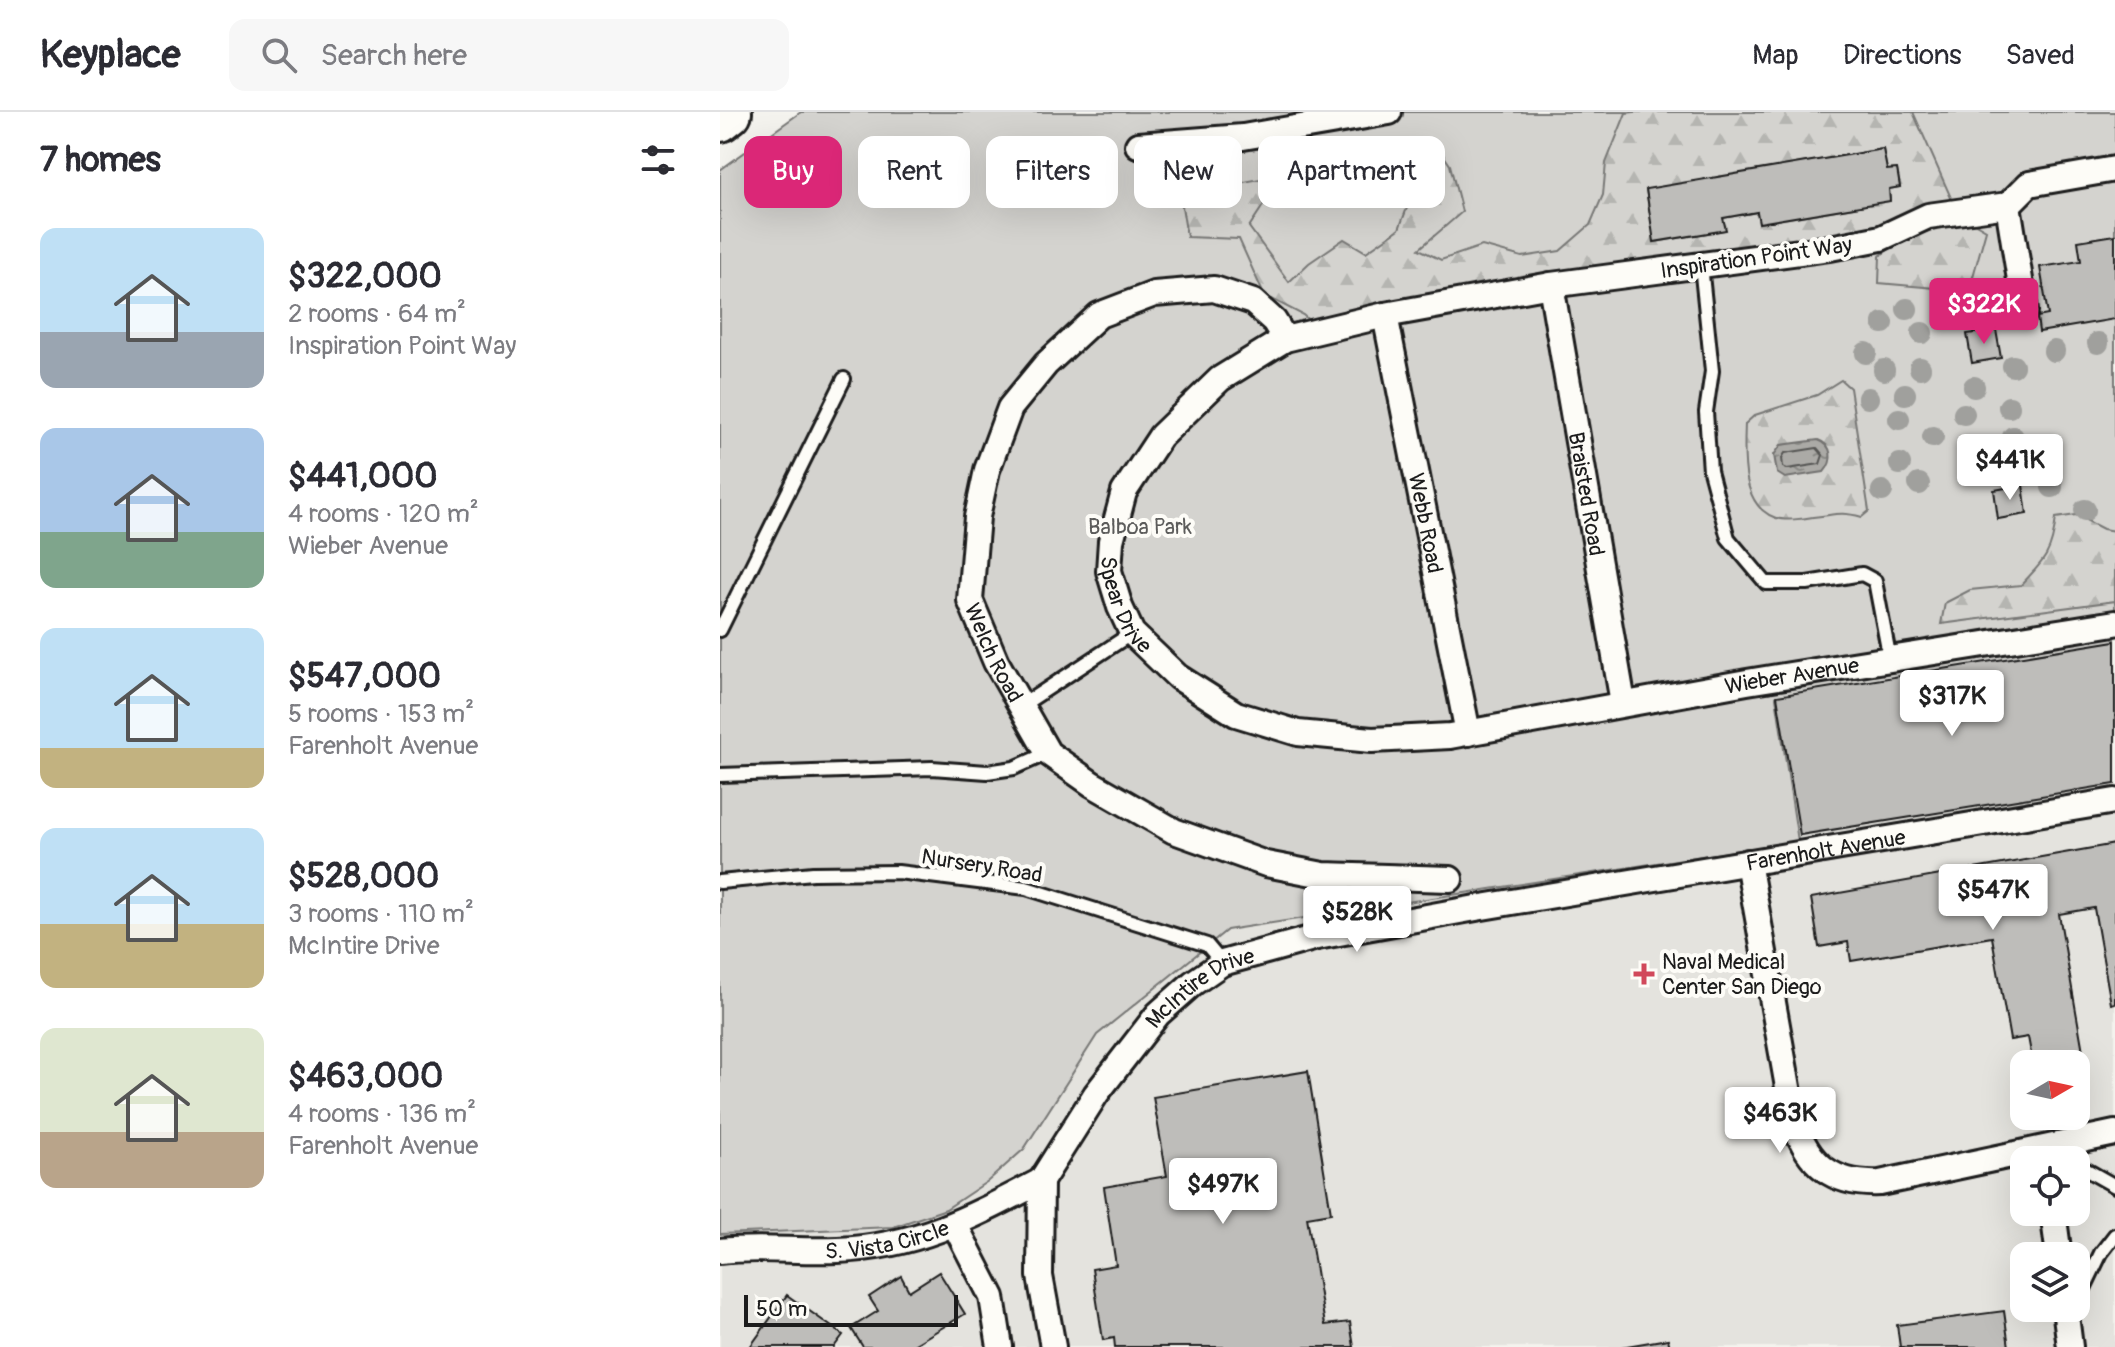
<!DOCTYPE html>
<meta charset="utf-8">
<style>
:root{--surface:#fff;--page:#f7f7f7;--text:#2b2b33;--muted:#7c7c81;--line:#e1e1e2;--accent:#db2777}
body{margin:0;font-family:Pangolin,sans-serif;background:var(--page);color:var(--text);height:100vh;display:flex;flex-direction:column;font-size:30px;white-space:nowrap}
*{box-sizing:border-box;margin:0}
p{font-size:26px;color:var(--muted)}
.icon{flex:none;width:44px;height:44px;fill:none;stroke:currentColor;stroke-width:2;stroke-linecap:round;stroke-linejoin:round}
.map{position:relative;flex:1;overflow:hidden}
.drawer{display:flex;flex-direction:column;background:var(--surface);width:720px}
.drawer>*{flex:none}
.guide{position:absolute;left:24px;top:24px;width:760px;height:72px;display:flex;gap:16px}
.needle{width:52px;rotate:81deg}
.fabs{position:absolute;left:1290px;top:938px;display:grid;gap:16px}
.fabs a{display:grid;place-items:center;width:80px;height:80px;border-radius:16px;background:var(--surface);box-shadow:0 8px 32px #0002;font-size:40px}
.scale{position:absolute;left:24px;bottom:20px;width:214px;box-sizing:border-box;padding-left:8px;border:4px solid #1c1c1c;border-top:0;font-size:22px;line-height:28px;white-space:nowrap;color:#1c1c1c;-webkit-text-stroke:6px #fdfcf7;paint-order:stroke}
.price{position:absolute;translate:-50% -68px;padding:0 18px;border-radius:8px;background:#fff;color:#222;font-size:26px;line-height:52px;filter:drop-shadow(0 2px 4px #0008)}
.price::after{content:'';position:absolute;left:50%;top:48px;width:24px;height:18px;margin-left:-12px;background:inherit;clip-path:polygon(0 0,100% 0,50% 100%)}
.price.on{background:var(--accent);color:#fff}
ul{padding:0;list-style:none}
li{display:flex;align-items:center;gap:24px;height:200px;padding:0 40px}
li span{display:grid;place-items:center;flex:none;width:224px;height:160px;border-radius:16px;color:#555}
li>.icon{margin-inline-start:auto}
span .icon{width:96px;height:96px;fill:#fffc;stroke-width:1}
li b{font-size:34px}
h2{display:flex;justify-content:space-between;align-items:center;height:96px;padding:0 40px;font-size:34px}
.tag{padding:0 28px;border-radius:16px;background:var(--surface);box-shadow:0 8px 32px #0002;font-size:28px;line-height:72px}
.tag.on{background:var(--accent);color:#fff}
header{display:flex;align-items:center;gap:48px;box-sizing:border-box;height:112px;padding:0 40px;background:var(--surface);border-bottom:2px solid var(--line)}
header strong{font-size:38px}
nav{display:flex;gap:44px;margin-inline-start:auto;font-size:28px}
.search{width:560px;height:72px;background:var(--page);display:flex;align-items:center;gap:20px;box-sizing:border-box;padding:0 28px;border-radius:16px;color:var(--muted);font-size:30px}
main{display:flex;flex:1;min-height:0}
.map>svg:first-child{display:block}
.built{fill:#e4e3de;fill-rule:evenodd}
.green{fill:#d4d3cf;stroke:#787876;stroke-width:2}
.forest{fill:url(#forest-firs);stroke:#787876;stroke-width:2;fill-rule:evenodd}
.water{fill:url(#water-ripples);stroke:#72716f;stroke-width:2}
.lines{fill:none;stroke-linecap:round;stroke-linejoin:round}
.shore{stroke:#555553;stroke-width:2}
.building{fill:#bebdba;stroke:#1c1c1c;stroke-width:2}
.lane-casing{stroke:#1c1c1c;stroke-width:18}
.street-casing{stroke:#1c1c1c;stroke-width:30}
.highway-casing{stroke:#1c1c1c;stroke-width:50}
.lane{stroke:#fdfcf7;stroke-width:12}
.street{stroke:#fdfcf7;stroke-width:24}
.highway{stroke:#fdfcf7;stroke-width:44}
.tree{fill:#a0a09d}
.poi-dot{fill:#d1495b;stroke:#fdfcf7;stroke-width:3}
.labels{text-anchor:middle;stroke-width:8;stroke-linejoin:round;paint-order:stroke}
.street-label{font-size:22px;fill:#1c1c1c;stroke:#fdfcf7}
.park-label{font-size:22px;fill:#5c5c5b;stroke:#fdfcf7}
.poi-label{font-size:22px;fill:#1c1c1c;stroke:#fdfcf7;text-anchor:start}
</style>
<header>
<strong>Keyplace</strong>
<div class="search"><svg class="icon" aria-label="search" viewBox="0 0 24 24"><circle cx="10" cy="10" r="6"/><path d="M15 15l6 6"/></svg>Search here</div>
<nav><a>Map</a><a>Directions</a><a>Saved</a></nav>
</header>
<main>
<section class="drawer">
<h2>7 homes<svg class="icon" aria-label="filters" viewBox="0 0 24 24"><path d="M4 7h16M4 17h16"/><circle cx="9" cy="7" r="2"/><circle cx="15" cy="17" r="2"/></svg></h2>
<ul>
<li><span style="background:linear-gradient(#bfe0f5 65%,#9aa5b1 0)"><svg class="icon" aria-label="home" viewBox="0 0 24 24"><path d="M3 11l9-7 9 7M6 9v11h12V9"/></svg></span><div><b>$322,000</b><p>2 rooms · 64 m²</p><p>Inspiration Point Way</p></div></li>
<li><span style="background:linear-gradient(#a9c7e8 65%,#7fa58c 0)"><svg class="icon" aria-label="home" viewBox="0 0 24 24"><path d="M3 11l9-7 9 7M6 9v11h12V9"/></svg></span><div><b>$441,000</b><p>4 rooms · 120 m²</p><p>Wieber Avenue</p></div></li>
<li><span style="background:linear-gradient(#bfe0f5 75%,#c2b280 0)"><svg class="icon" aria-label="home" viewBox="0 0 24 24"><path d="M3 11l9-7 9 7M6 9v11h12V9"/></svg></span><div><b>$547,000</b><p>5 rooms · 153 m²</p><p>Farenholt Avenue</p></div></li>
<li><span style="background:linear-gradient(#bfe0f5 60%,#c2b280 0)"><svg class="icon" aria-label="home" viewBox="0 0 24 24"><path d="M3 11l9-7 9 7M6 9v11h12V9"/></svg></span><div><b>$528,000</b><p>3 rooms · 110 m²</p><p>McIntire Drive</p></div></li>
<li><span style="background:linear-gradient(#dfe7d0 65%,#b9a48a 0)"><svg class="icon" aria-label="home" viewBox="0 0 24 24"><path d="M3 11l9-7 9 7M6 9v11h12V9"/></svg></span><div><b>$463,000</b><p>4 rooms · 136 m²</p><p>Farenholt Avenue</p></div></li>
</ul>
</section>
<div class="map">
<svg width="1395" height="1235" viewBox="0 0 1395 1235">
<defs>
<pattern id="forest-firs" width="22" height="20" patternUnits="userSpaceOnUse" patternTransform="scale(2)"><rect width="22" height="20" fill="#d4d3cf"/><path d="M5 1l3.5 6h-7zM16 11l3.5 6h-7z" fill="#b5b5b1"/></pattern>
<pattern id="water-ripples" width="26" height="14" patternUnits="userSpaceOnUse" patternTransform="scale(2)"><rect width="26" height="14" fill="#abaaa6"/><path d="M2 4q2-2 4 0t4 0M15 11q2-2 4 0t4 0" fill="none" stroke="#8a8a86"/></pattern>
</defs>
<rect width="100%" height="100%" fill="#f4f3ee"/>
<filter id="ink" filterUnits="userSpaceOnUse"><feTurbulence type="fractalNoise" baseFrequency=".0125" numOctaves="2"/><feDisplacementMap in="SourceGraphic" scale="16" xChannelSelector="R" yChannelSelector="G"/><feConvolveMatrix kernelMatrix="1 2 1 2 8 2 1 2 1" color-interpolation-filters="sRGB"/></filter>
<g filter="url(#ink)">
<path class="built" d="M1395 530V1235H0V1122L172 1115 226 1097 268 1069 304 1037 377 923 507 818 1078 729 1055 585ZM1304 952H1356V1004H1304ZM1304 1048H1356V1100H1304ZM1304 1144H1356V1196H1304Z"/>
<path class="green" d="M81 0H1395V530L1056 585 1078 729 507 818 377 923 304 1037 268 1069 226 1097 173 1115 0 1122V58Z"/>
<g class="forest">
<path d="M914 0H1193L1232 88 1191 100 1164 115 595 214 583 203 544 183 519 127 467 125 460 82 545 66 552 80 529 115 569 170 589 151 624 127 646 140 679 117 690 88 675 44 718 35 730 53 742 100 699 137 721 148 762 134 802 145 840 139 870 113 883 83 886 51 906 1ZM1163 37 1167 58 1177 57 1180 75 1169 77 1170 89 1040 111 1037 100 1003 106 1005 118 935 130 926 78Z"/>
<path d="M1254 111 1266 118 1249 179 1159 171 1160 144C1188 120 1218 116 1254 111Z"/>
<path d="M1121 268 1130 276 1149 399 1142 405C1119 399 1115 403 1093 405 1083 407 1065 409 1056 406 1020 394 1024 342 1025 312L1035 303 1097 283Z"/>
<path d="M1356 403 1383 417 1395 419V489L1221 512 1225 491 1250 478 1301 473C1325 448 1332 441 1336 406Z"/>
</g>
<path class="water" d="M1098 328C1113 333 1114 349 1104 360L1065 366 1057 361 1054 343 1061 333Z"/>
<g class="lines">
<path class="shore" d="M1097 336 1103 343 1100 352 1067 357 1063 355 1062 346 1065 341Z"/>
</g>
<g class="building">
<path d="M1163 37 1167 58 1177 57 1180 75 1169 77 1170 89 1039 111 1037 100 1003 106 1006 118 934 130 926 77Z"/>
<path d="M1395 123V207L1319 220 1317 205 1328 203 1320 155 1361 149 1358 129Z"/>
<path d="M1276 218 1281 246 1252 251 1247 222Z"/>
<path d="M1303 373 1307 402 1278 407 1274 378Z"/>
<path d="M1395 529V672L1080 723 1057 584Z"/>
<path d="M1395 732V891L1391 892 1374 796 1339 802 1364 945 1313 952 1308 925 1290 928 1272 825 1131 849 1128 830 1099 835 1091 786Z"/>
<path d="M588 959 611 1101 587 1105 605 1213 630 1210 634 1235H395L394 1226 383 1228 372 1157 396 1153 384 1075 447 1064 433 985Z"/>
<path d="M219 1160 245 1202 195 1232 197 1235H143L131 1216 158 1199 149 1185 181 1164 189 1179Z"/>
<path d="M67 1183 123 1223 114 1235H30Z"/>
<path d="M1284 1199 1289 1235H1180L1177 1213Z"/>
<path d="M948 1227 950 1235H901Z"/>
</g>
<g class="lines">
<defs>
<g id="lane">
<path d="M981 153 992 259 986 300 990 359 1008 426 1046 471H1087L1142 462 1155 469 1170 548"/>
<path d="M0 518 124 267"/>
<path d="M301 594 412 521"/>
<path d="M0 663 212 656 267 660 294 656 328 641"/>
<path d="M0 770 93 761 178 760 306 776 487 833 502 851"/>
<path d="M1328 1037 1348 1048"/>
<path d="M1356 1052 1395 1074"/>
<path d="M1356 1193 1381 1141 1395 1123"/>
</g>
<g id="street">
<path d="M418 33 523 25 669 0"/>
<path id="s1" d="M1395 57 1309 72 1288 93 1208 104 1161 126 1110 136 831 173 665 203 565 227 500 267 441 324 404 380 391 429 389 459 400 495 412 521 458 565 516 602 578 621 652 628 730 624 1027 570 1395 511"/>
<path d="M1288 93 1305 199"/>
<path id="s2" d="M831 173 903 591"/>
<path id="s3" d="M665 203 748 621"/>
<path id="s4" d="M565 227 554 209 533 190 494 177 434 182 379 203 326 252 290 296 267 358 257 405 250 488 276 550 328 641 372 672 454 719 546 752 603 763 730 767"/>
<path d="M1028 750 1074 1009C1088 1053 1113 1073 1160 1071L1395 1021"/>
<path d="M1333 1100 1339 1144"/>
<path d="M235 1113 272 1185 280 1235"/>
<path id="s5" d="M0 1139C38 1134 79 1140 118 1138 197 1135 252 1105 321 1069"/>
<path d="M1345 1196 1350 1235"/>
<path id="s6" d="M333 1235 320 1164 321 1069 376 982 438 902 473 871 502 851 597 825 756 796 1395 689"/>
</g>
<path id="highway" d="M0 7 9 0"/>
</defs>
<use href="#lane" class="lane-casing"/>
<use href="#street" class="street-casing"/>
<use href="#highway" class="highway-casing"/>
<use href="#lane" class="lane"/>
<use href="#street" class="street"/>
<use href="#highway" class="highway"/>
</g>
<g class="tree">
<circle cx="1187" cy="197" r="11"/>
<circle cx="1163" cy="211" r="11"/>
<circle cx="1202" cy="221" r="11"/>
<circle cx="1378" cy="231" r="11"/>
<circle cx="1334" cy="239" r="11"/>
<circle cx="1146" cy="241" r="11"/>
<circle cx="1293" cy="254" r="11"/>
<circle cx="1200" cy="256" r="11"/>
<circle cx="1164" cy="258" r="11"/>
<circle cx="1254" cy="275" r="11"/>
<circle cx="1185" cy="282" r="11"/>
<circle cx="1148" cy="286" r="11"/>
<circle cx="1289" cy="295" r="11"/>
<circle cx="1244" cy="302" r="11"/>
<circle cx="1179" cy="307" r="11"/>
<circle cx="1213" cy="325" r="11"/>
<circle cx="1293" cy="325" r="11"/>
<circle cx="1248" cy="337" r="11"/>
<circle cx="1304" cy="346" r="11"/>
<circle cx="1180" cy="352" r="11"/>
<circle cx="1262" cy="357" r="11"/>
<circle cx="1199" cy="372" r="11"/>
<circle cx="1332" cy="375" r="11"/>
<circle cx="1162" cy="379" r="11"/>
<circle cx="1365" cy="398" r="11"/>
</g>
</g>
<path class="poi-dot" d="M920 850h8v8h8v8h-8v8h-8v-8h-8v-8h8z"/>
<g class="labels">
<g class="street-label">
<text transform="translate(1036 145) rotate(-8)" y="8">Inspiration Point Way</text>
<text dy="8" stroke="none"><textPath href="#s2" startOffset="212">Braisted Road</textPath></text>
<text dy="8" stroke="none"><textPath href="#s3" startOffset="212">Webb Road</textPath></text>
<text dy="8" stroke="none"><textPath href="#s1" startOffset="1198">Spear Drive</textPath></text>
<text dy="8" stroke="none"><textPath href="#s4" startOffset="594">Welch Road</textPath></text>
<text dy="8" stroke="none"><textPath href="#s1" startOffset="1924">Wieber Avenue</textPath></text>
<text dy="8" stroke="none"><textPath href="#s6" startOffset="1068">Farenholt Avenue</textPath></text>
<text transform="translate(262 753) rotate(9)" y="8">Nursery Road</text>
<text dy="8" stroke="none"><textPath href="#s6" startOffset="422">McIntire Drive</textPath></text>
<text dy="8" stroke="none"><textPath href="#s5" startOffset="168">S. Vista Circle</textPath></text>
</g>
<g class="park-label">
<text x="420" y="422">Balboa Park</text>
</g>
<g class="poi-label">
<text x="942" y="857">Naval Medical<tspan x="942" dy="25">Center San Diego</tspan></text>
</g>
</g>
</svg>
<div class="fabs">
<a><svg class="needle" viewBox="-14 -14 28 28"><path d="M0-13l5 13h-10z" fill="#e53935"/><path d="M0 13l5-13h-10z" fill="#7c7c81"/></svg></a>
<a><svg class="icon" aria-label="locate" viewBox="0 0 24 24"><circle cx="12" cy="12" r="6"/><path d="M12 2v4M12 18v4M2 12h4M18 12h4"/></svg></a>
<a><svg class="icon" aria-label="layers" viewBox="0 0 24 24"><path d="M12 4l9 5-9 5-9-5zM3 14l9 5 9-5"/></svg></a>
</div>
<div class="scale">50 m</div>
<b class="price on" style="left:1264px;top:234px">$322K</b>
<b class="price" style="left:1290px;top:390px">$441K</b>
<b class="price" style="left:1232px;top:626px">$317K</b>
<b class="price" style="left:1273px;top:820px">$547K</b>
<b class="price" style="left:637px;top:842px">$528K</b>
<b class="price" style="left:1060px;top:1043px">$463K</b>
<b class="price" style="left:503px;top:1114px">$497K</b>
<div class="guide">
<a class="tag on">Buy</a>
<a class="tag">Rent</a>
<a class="tag">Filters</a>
<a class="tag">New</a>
<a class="tag">Apartment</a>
</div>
</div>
</main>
